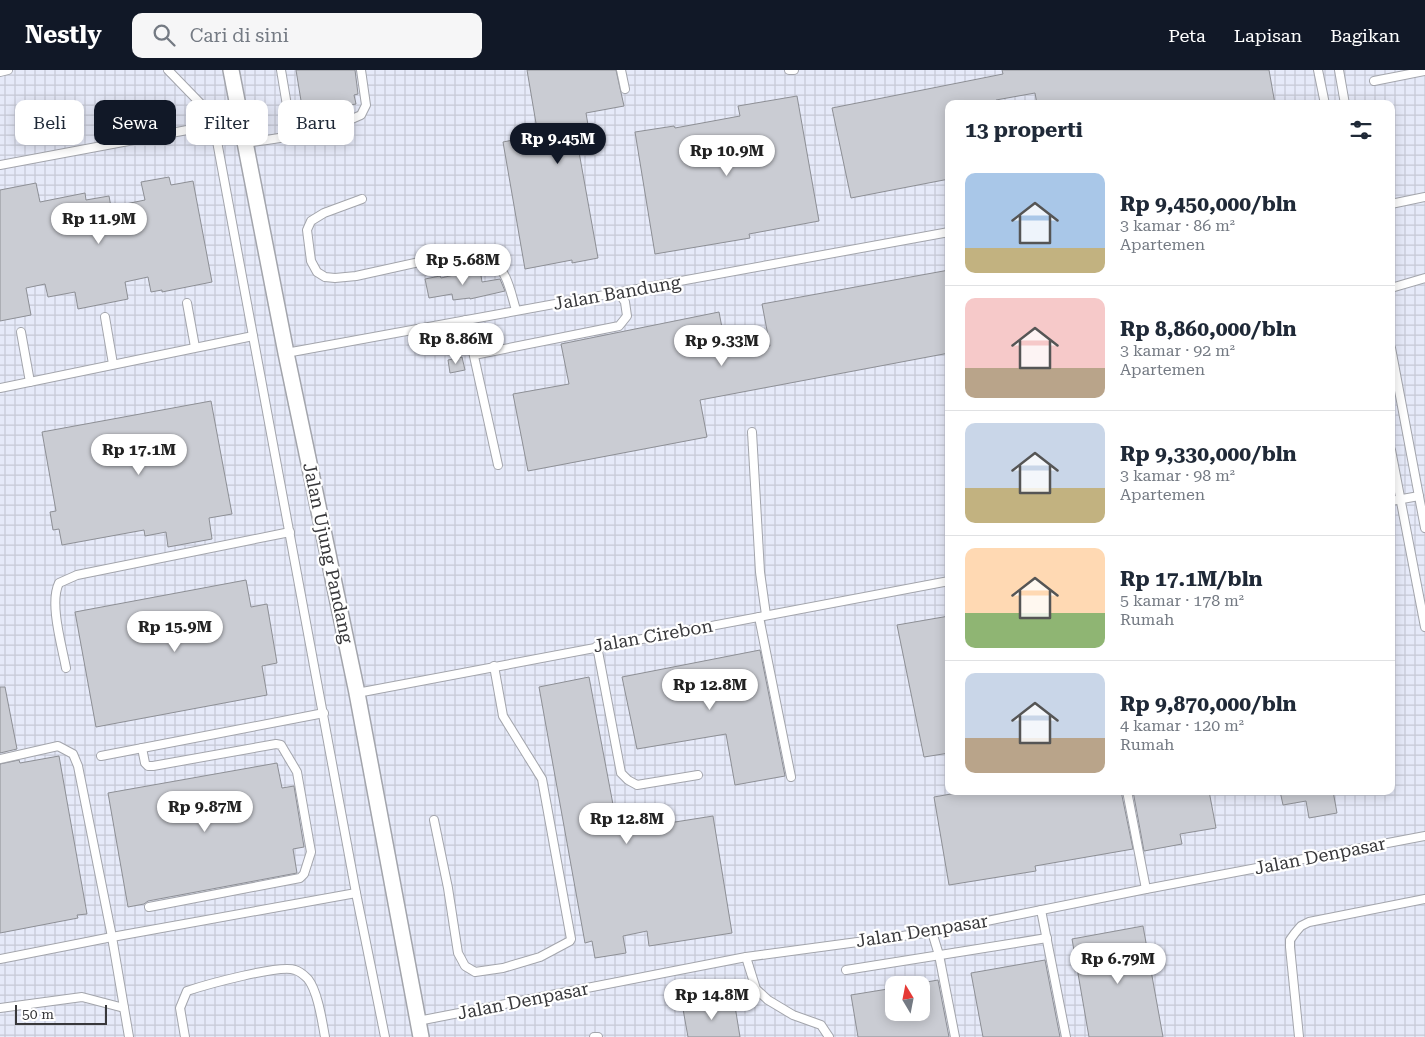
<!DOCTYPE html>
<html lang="id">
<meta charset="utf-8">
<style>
:root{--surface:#fff;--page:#f6f6f7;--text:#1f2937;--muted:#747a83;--line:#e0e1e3;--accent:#111827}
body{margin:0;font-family:"Roboto Serif",serif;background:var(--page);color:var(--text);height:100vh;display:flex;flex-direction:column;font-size:19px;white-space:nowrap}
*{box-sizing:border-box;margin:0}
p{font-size:16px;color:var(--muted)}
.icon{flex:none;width:28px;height:28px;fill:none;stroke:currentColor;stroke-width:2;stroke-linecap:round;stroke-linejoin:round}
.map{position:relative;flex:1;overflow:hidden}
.details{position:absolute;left:945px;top:30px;width:450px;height:695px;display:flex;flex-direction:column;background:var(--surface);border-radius:10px;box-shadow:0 2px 12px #0003}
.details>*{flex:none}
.top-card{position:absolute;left:15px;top:30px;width:475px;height:45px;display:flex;gap:10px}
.needle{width:32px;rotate:350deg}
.buttons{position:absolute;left:885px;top:906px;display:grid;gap:10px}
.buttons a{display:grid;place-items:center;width:45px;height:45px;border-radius:10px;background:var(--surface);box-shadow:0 2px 12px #0003;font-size:25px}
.scale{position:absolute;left:15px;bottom:12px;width:92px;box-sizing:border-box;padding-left:5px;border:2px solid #38383b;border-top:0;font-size:14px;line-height:18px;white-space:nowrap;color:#38383b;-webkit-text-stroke:4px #fff;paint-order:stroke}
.price{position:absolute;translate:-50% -42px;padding:0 11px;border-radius:18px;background:#fff;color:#222;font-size:16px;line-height:32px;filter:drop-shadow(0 1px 2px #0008)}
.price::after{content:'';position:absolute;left:50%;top:30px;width:15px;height:11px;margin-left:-8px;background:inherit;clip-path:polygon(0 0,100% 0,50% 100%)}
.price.selected{background:var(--accent);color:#fff}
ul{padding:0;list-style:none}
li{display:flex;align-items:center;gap:15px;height:125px;padding:0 20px}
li+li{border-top:1px solid var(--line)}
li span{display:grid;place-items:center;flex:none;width:140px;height:100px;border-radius:10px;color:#555}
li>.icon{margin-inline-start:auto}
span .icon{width:60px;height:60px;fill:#fffc;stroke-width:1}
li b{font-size:21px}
h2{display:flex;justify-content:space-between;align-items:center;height:60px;padding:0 20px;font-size:21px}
.tag{padding:0 18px;border-radius:10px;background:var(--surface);box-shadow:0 2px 12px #0003;font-size:18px;line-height:45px}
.tag.selected{background:var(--accent);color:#fff}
header{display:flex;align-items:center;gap:30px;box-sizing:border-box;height:70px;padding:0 25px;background:var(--accent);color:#fff}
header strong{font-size:24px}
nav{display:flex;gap:28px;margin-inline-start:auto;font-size:18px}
.search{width:350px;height:45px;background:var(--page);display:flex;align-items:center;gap:12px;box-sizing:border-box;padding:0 18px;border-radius:10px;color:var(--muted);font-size:19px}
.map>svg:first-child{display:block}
.industrial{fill:url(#industrial-grid);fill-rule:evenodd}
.building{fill:#caccd3;stroke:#8d8f95}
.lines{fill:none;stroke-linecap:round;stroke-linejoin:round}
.service-casing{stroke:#a3a5ac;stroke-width:10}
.minor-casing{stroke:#a3a5ac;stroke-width:18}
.service{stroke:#fff;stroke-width:8}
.minor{stroke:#fff;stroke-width:15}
.labels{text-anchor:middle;stroke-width:4.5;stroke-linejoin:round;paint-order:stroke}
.street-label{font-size:18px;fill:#38383b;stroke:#fff}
</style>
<header>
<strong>Nestly</strong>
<div class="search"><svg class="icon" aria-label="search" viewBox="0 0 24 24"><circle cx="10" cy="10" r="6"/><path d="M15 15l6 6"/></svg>Cari di sini</div>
<nav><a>Peta</a><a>Lapisan</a><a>Bagikan</a></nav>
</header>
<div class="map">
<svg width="1425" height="967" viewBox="0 0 1425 967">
<defs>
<pattern id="industrial-grid" width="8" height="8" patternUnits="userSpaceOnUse" patternTransform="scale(1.25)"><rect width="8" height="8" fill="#e6eaf9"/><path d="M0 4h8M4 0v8" fill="none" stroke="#c6c9d6"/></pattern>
</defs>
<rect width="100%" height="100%" fill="#f5f7ff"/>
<path class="industrial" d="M0 0H1425V967H0ZM949 34H1391V721H949ZM894 915H921V942H894Z"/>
<g class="building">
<path d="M296 0H355L358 24 354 25 356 34 303 43Z"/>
<path d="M527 0H616L624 36 586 43 592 79 579 82 598 188 572 193V190L525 199 503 72 538 65Z"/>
<path d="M1002 0H1269L1275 34H1037L1035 23 996 30 997 34H949V109L851 128 832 38 1003 4Z"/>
<path d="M797 26 819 151 749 164 750 168 655 184 635 62 674 56 675 58 740 46 738 36Z"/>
<path d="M169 107 171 115 193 111 212 212 162 222V220L151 222 148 207 125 212 128 229 78 239 75 222 48 227 45 214 26 218 31 245 0 251V120L36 113 40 132 85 123 86 130 109 126 111 137 145 130 141 112Z"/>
<path d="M480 199 482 212 500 209 505 221 470 229V228L453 230 452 224 429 228 425 209 440 206 441 208Z"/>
<path d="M949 200V283L700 330 707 367 528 401 513 324 569 314 561 274 719 242 727 284 770 276 762 234Z"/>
<path d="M462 287 465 300 450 303 448 290Z"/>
<path d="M211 331 232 444 209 448 212 469 168 477 166 462 145 466 144 460 62 475 59 459 53 460 50 442 56 441 42 362Z"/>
<path d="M246 510 251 537 267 534 277 593 262 596 267 625 96 657 75 542Z"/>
<path d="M949 546V683L924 687 897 555Z"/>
<path d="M760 580 785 706 735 715 726 664 637 679 622 607Z"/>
<path d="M589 607 618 761 713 746 732 863 649 876 647 861 623 866 626 883 595 888 592 871 585 873 539 617Z"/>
<path d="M0 617H5L17 679 0 683Z"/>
<path d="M59 686 87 844 77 845 78 848 0 863V694L19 690 20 693Z"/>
<path d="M277 693 282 718 294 716 304 777 293 779 297 803 148 831 144 834 128 837 108 723Z"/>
<path d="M968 721H1121L1133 779 1035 796 1036 801 949 815 934 727Z"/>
<path d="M1133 721H1209L1216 758 1180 764 1182 774 1144 781Z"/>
<path d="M1280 721H1333L1337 743 1309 748 1306 731 1283 735Z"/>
<path d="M1143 856 1163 967H1089L1072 869Z"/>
<path d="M1045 890 1060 967H983L971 903Z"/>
<path d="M938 910 949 967H858L851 925 894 918V942H921V913Z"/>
<path d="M734 930 740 967H688L683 939Z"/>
</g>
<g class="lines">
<defs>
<g id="service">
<path d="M168 0 201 34 214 55 356 823 385 967"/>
<path d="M281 0 292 65"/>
<path d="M621 0 625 19"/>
<path d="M789 0H794"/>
<path d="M1318 0 1325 34"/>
<path d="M1339 0 1345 34"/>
<path d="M0 2 8 0"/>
<path d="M1374 11 1425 1"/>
<path d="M245 73C283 68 326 62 361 45L366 35 361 0"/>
<path d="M0 95 214 55"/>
<path d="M362 129 324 143 311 151 307 160 311 191 317 202 325 207 335 208 356 206 478 179C484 181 487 184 491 188 508 203 510 220 516 240"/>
<path d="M1391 134 1425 127"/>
<path d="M1391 218 1425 208"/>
<path d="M187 233 195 277"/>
<path d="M105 247 113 294"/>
<path d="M466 250 498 395"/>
<path d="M21 262 30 312"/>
<path d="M1391 278 1425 458"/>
<path d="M286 283 949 162"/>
<path d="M474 285 619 256 627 246 625 232 619 223"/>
<path d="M0 318 253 266"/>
<path d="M752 362 760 502 766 545"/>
<path d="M1391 380 1425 557"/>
<path d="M1391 431 1419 426"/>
<path d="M759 547 791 707"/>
<path d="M597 576 621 703 628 710 637 715 698 705"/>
<path d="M66 598C62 576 49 533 59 513L77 505 290 462"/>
<path d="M357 623 949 511"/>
<path d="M142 678 145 693 148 696H153L276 674 281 675 297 702 311 782 304 804 300 808 149 837"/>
<path d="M101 686 324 643"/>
<path d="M0 689 58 676 73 684 78 696 112 867 129 967"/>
<path d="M1127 721 1146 819"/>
<path d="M434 750 448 818 458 883 465 896 475 902 503 898 540 887 570 871 571 869 542 709 503 646 494 596"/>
<path d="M1041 840 1066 967"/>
<path d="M932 862 939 885 955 967"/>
<path d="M746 887 756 919 768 930 793 945 821 955 829 967"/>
<path d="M0 889 112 867 356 823"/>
<path d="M846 900 1047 868"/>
<path d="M0 938 82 927 124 938"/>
<path d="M418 951 746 887 932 862 1146 819 1425 766"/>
<path d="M185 967 180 938 187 921C205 915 280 894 295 900 299 901 305 906 308 909 318 922 322 951 325 967"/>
<path d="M594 967H598"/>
<path d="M1299 967 1290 877V870L1295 863 1301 856 1309 852 1425 829"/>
</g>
<path id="minor" d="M231 0 286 283 357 623 421 967"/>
</defs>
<use href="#service" class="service-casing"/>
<use href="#minor" class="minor-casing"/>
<use href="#service" class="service"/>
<use href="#minor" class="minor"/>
</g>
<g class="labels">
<g class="street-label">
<text transform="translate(617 223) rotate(-10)" y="6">Jalan Bandung</text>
<text transform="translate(328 483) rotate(78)" y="6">Jalan Ujung Pandang</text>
<text transform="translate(653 566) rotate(-10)" y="6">Jalan Cirebon</text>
<text transform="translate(1320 786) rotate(-11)" y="6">Jalan Denpasar</text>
<text transform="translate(922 861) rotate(-9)" y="6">Jalan Denpasar</text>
<text transform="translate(523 931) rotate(-11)" y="6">Jalan Denpasar</text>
</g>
</g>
</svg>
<div class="buttons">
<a><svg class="needle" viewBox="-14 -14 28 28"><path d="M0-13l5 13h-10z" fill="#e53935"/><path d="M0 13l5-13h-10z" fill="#747a83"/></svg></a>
</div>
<div class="scale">50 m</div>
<b class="price selected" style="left:558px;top:95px">Rp 9.45M</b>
<b class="price" style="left:727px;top:107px">Rp 10.9M</b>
<b class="price" style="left:99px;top:175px">Rp 11.9M</b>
<b class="price" style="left:463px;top:216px">Rp 5.68M</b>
<b class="price" style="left:456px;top:295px">Rp 8.86M</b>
<b class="price" style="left:722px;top:297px">Rp 9.33M</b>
<b class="price" style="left:139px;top:406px">Rp 17.1M</b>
<b class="price" style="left:175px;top:583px">Rp 15.9M</b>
<b class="price" style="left:710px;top:641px">Rp 12.8M</b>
<b class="price" style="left:205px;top:763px">Rp 9.87M</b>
<b class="price" style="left:627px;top:775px">Rp 12.8M</b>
<b class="price" style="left:1118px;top:915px">Rp 6.79M</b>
<b class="price" style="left:712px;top:951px">Rp 14.8M</b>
<div class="top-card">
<a class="tag">Beli</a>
<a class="tag selected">Sewa</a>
<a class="tag">Filter</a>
<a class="tag">Baru</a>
</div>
<section class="details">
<h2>13 properti<svg class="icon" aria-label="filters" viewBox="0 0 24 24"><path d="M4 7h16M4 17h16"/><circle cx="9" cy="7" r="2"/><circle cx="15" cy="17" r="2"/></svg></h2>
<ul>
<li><span style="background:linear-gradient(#a9c7e8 75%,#c2b280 0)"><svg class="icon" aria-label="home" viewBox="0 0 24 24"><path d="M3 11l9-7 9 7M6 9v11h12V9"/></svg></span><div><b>Rp 9,450,000/bln</b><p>3 kamar · 86 m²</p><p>Apartemen</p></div></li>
<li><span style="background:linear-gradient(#f6c9c9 70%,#b9a48a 0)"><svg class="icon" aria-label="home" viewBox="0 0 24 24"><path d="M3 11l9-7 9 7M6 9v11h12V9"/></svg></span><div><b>Rp 8,860,000/bln</b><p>3 kamar · 92 m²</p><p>Apartemen</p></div></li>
<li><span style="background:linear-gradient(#c9d6e8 65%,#c2b280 0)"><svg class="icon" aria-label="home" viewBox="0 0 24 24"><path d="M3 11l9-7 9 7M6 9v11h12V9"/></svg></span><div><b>Rp 9,330,000/bln</b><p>3 kamar · 98 m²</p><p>Apartemen</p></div></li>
<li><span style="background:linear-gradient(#ffd9b3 65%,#8fb573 0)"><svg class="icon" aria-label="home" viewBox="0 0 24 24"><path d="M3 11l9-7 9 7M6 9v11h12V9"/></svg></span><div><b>Rp 17.1M/bln</b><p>5 kamar · 178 m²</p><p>Rumah</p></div></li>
<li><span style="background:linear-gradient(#c9d6e8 65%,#b9a48a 0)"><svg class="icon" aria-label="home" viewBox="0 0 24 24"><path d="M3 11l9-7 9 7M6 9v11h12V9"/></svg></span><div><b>Rp 9,870,000/bln</b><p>4 kamar · 120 m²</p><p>Rumah</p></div></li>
</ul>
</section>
</div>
